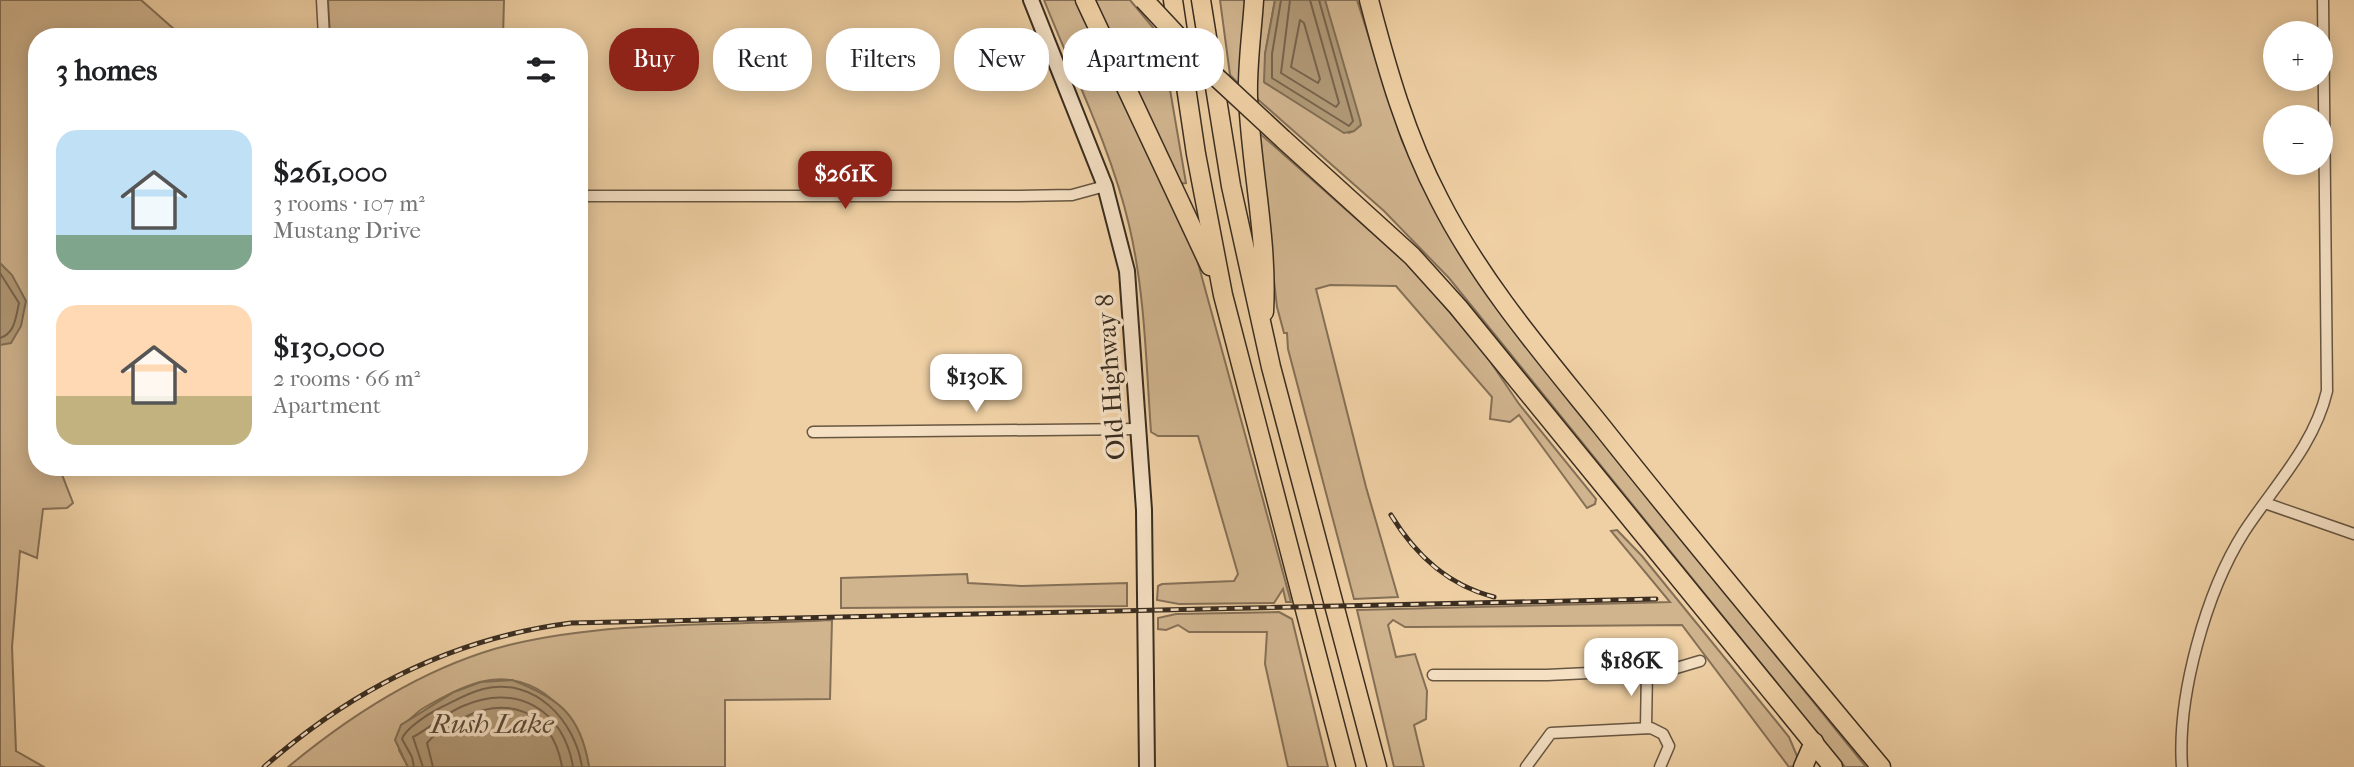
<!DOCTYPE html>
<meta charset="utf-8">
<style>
:root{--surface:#fff;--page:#f6f6f6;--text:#202124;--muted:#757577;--accent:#8f2418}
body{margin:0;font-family:"IM FELL French Canon",serif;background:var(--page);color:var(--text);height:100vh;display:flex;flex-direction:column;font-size:26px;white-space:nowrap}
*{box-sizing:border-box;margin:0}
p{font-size:23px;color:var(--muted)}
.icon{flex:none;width:38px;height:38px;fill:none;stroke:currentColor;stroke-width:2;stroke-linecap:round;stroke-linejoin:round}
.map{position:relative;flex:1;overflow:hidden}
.side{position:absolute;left:28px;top:28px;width:560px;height:448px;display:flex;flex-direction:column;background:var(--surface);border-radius:28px;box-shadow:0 4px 18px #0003}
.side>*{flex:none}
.banner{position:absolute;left:609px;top:28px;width:665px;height:63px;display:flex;gap:14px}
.fabs{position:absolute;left:2263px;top:21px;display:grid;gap:14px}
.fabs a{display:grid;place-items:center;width:70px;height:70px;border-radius:50%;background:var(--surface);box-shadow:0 4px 18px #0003;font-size:35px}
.price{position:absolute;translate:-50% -60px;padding:0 16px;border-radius:14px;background:#fff;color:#222;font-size:23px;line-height:46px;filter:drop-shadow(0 2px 4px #0008)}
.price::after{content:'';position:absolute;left:50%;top:42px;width:21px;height:16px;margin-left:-10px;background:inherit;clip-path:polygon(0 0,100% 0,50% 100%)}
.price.active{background:var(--accent);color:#fff}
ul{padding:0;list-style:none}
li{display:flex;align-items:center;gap:21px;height:175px;padding:0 28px}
li span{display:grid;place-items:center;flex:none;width:196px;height:140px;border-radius:21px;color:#555}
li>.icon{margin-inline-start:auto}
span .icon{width:84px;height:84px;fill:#fffc;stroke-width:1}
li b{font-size:30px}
h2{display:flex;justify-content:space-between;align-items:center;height:84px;padding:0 28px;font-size:30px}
.chip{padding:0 24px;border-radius:28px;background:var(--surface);box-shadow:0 4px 18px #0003;font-size:24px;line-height:63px}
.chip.active{background:var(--accent);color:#fff}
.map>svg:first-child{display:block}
.green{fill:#d0b48e;stroke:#857057;stroke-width:2}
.water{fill:#b19977;stroke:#816e54;stroke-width:2}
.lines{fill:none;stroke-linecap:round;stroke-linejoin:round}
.shore{stroke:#76634c;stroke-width:2}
.street-casing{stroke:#675641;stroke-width:13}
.secondary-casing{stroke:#3a2d20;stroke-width:18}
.highway-casing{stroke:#3a2d20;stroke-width:21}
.street{stroke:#f5e0c4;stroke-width:10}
.secondary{stroke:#f5e0c4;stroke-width:14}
.highway{stroke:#efd0a4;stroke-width:18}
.rail-casing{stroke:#3a2d20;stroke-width:5}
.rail{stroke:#f5e0c4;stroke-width:2.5;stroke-dasharray:8;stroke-linecap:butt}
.highway-bridge-casing{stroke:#3a2d20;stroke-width:21;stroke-linecap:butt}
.highway-bridge{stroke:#efd0a4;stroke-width:18}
.labels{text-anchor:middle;stroke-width:7;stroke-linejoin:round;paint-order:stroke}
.street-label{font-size:26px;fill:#3a2d20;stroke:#f5e0c4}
.water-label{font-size:28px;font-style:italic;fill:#584836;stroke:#f5e0c4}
</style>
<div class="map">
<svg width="2354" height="767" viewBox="0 0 2354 767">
<rect width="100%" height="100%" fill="#efd0a4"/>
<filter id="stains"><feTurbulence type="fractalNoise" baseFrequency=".00286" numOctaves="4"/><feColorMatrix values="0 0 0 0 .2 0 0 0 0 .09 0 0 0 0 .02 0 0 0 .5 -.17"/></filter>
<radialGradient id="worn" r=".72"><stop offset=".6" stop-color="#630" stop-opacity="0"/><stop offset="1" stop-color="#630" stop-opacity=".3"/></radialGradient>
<g class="green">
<path d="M0 0H141L183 37H37V467H59L73 503 67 508 43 509 37 558 20 551 12 647 16 751 44 767H0Z"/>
<path d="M328 0H504L503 37H330Z"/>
<path d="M1044 0H1078L1175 204 1198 263 1291 602H1286L1283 589 1274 603 1179 604 1157 600 1158 586 1162 584 1234 581 1238 574 1198 436H1158L1151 432C1146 363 1145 292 1129 225 1111 148 1073 73 1044 0Z"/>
<path d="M1089 0H1130L1161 37 1186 183 1177 184Z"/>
<path d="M1220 0H1250L1244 89 1230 75Z"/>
<path d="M1259 0H1275L1265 54V83L1349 133 1354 131 1325 0H1357L1402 141 1426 192 1473 274 1584 418 1866 767H1845L1449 278 1384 211 1254 96Z"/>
<path d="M1257 131 1412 268 1483 351 1519 404 1596 499 1595 504 1587 508 1519 415 1510 422 1490 419 1492 397 1396 286 1330 285 1316 289 1366 487 1398 597 1354 599 1288 349 1287 333H1284L1277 307Z"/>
<path d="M1617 530 1642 556 1789 737 1797 756 1796 766 1789 767 1682 625 1413 627H1405L1393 620 1388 625 1396 657 1415 654 1427 691 1426 719 1414 725 1424 767H1394L1357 610 1670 602 1611 531Z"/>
<path d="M967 574 968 583 1022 586 1127 583V606L841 608V578Z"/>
<path d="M1279 612 1292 619 1328 767H1288L1265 664 1267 632H1189L1178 625 1166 630 1158 629V618L1176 614Z"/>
<path d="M832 620 830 699 725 700V767H589C581 717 537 667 480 682 461 687 439 699 422 709 414 714 410 721 401 725L399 750 408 767H288C353 713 426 666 509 645 613 620 725 626 832 620Z"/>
</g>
<g class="water">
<path d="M1275 0H1325L1360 120 1361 125 1354 131 1344 133 1264 82 1265 54Z"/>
<path d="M0 263 12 275 26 301 21 326 11 343 0 345Z"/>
<path d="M512 680C559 698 581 715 589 767H408L395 740 401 725 454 692 481 682Z"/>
</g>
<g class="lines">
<g class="shore">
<path d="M1281 0 1272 54V78L1349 126 1353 121 1319 0"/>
<path d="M1290 0 1281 73 1336 107 1339 103 1310 0"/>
<path d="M1300 20 1304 23 1320 79 1318 83 1291 67Z"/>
<path d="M0 273 19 303C16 316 15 334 0 338"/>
<path d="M414 767 412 757 402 739C405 729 428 714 438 709 453 702 467 693 483 689 535 676 575 721 582 767"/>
<path d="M423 767 413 737C430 728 444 714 463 706 516 682 564 710 573 767"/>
<path d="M433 767 427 743C436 732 446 728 458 721 505 693 553 710 562 767"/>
</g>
<defs>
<g id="street">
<path d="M322 0 324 37"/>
<path d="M579 196H1019L1072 195 1105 186"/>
<path d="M813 432 1140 429"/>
<path d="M2265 503 2354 534"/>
<path d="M1433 675H1547L1673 669 1700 661"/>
<path d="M1646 728 1647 669"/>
<path d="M1526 767 1551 733 1651 728 1663 734 1669 746 1660 767"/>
<path d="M2182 767C2177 696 2206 592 2244 532 2274 486 2314 446 2327 391L2323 0"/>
</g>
<path id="secondary" d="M1031 0 1105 186 1127 271 1144 510 1147 767"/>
<g id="highway">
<path d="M1085 0 1210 266"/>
<path d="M1173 0 1196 154 1223 295 1346 767"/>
<path d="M1201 0 1231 186 1271 367 1377 767"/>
<path d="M1254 0C1252 32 1247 65 1248 97 1251 169 1268 239 1264 312"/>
<path d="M1369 0C1387 69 1406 136 1439 199 1481 282 1544 355 1602 427 1693 542 1787 654 1881 767"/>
<path d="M1283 139 1412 256 1458 307 1833 767"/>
<path d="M1803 767 1814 742"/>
</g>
</defs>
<use href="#street" class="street-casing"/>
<use href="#secondary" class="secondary-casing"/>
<use href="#highway" class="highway-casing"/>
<use href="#street" class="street"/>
<use href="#secondary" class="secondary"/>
<use href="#highway" class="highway"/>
<defs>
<g id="rail">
<path d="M1391 515C1416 556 1448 585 1494 597"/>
<path d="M264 767C351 690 454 638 571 623L1656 599"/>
</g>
</defs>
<use href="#rail" class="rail-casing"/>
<use href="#rail" class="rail"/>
<defs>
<path id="highway-bridge" d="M1144 0 1214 75 1283 139"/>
</defs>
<use href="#highway-bridge" class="highway-bridge-casing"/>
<use href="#highway-bridge" class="highway-bridge"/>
</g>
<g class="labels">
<g class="street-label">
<text transform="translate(1110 377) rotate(-94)" y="9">Old Highway 8</text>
</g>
<g class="water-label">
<text x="492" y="733">Rush Lake</text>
</g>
</g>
<rect width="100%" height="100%" filter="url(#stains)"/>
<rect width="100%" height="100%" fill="url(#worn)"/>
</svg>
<div class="fabs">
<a>+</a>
<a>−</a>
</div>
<b class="price active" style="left:845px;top:211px">$261K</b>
<b class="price" style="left:976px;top:414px">$130K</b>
<b class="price" style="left:1631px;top:698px">$186K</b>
<div class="banner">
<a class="chip active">Buy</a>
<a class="chip">Rent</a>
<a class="chip">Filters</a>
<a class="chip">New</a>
<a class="chip">Apartment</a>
</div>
<section class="side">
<h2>3 homes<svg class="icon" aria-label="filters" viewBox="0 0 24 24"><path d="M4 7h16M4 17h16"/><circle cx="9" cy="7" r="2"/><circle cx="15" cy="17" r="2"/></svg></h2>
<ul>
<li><span style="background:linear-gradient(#bfe0f5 75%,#7fa58c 0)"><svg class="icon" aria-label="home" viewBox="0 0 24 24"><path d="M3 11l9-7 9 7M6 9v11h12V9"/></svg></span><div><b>$261,000</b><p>3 rooms · 107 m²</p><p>Mustang Drive</p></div></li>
<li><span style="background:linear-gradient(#ffd9b3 65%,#c2b280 0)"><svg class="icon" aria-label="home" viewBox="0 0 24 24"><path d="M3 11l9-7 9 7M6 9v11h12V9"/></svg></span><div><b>$130,000</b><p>2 rooms · 66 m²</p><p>Apartment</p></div></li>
</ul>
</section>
</div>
